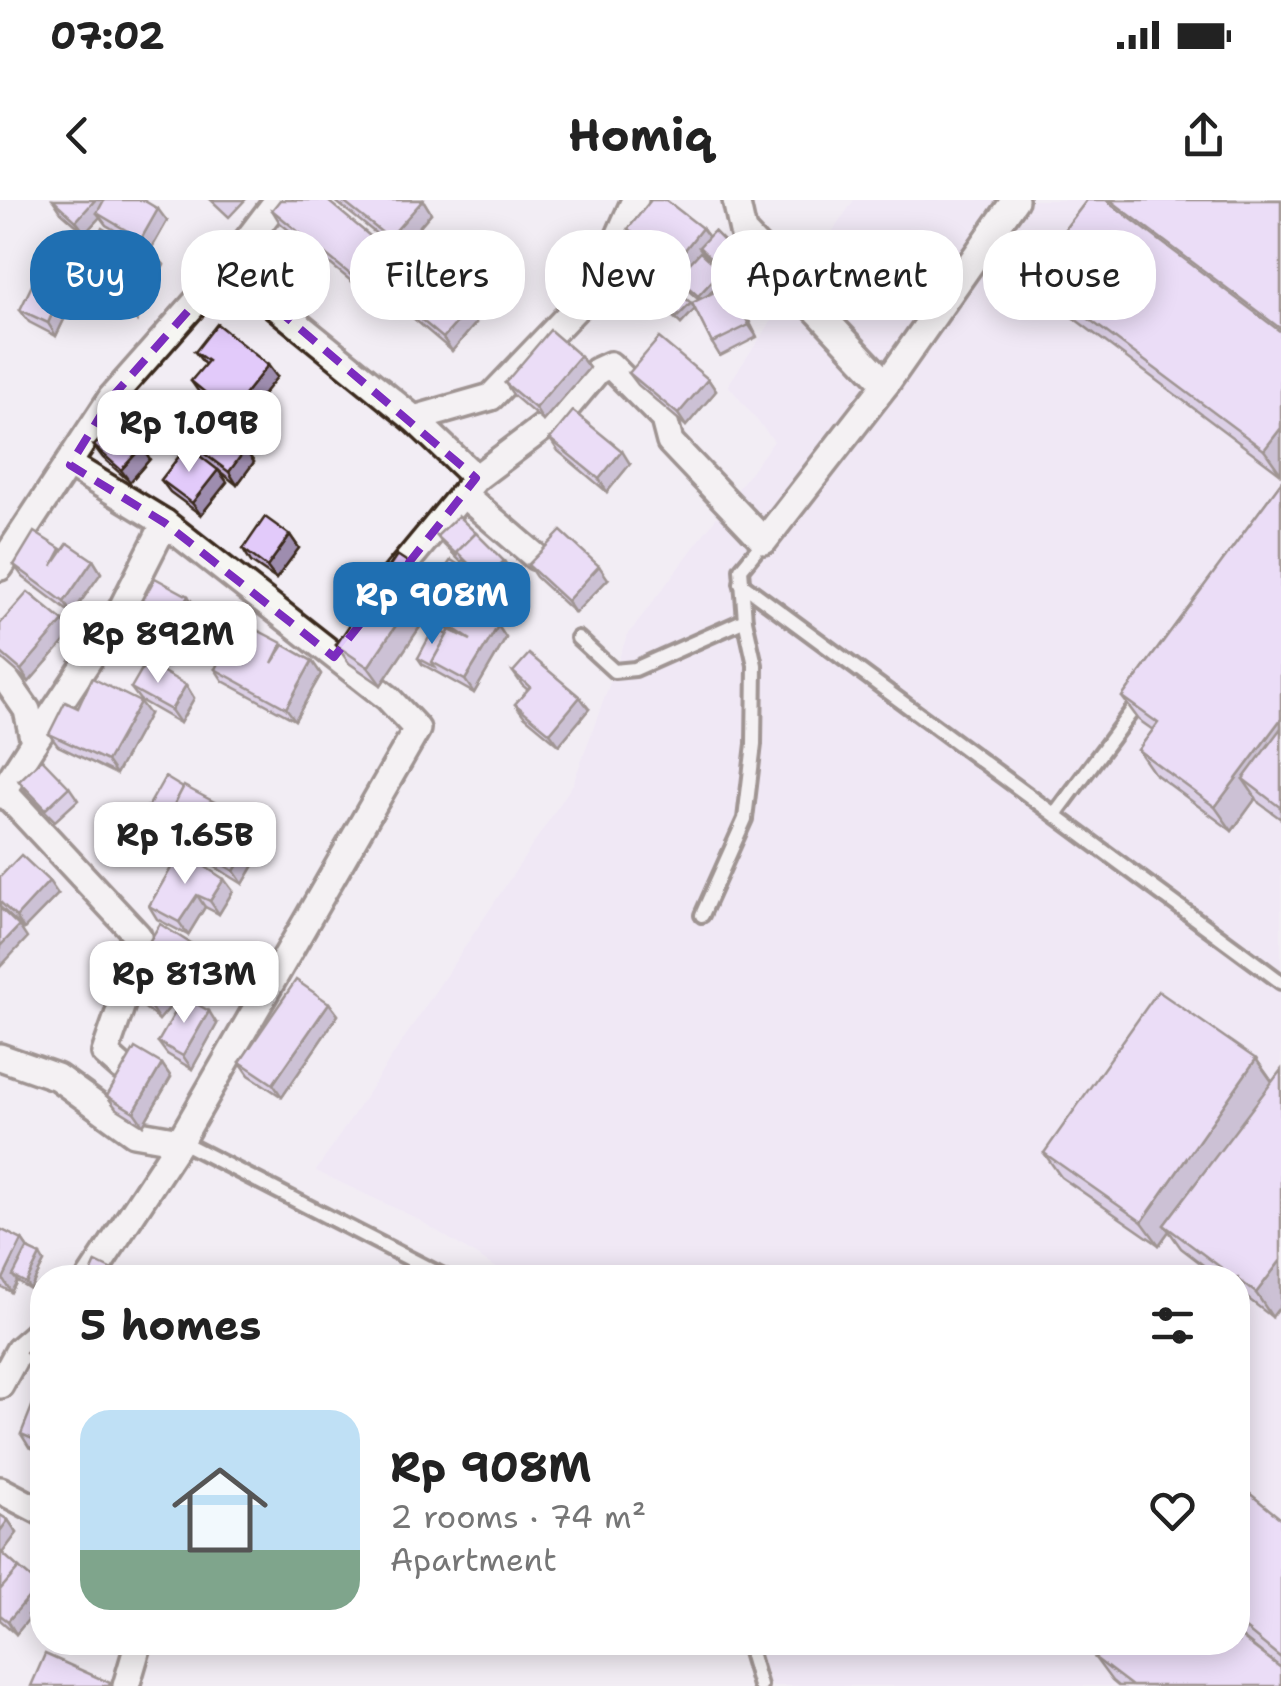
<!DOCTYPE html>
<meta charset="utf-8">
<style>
:root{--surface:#fff;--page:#f2f2f2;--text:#222;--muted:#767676;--line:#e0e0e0;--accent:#1f6fb2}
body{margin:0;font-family:"Shantell Sans",sans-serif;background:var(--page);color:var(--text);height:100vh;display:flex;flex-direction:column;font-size:38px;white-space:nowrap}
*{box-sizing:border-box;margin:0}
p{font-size:32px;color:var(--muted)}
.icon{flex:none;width:55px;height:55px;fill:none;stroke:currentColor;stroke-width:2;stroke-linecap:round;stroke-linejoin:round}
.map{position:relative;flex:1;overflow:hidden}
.sheet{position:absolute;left:30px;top:1065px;width:1220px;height:390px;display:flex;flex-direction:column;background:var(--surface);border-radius:40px;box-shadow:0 5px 25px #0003}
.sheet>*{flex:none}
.top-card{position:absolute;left:30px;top:30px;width:1222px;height:90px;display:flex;gap:20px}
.price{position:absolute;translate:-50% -85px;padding:0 22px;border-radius:20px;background:#fff;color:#222;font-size:32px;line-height:65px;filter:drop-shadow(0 2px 5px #0008)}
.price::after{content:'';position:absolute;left:50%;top:60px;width:30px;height:22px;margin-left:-15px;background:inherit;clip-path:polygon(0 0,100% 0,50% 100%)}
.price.selected{background:var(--accent);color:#fff}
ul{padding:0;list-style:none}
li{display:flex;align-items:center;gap:30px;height:250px;padding:0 50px}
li+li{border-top:2px solid var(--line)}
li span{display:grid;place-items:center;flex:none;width:280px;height:200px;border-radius:30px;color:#555}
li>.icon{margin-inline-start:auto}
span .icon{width:120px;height:120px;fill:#fffc;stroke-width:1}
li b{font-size:42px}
h2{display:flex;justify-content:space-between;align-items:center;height:120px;padding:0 50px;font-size:42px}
.pill{padding:0 35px;border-radius:40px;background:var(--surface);box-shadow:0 5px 25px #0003;font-size:35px;line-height:90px}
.pill.selected{background:var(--accent);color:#fff}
.status{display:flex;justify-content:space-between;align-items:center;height:70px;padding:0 50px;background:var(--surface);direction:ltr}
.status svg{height:28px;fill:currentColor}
header{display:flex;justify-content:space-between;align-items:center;height:130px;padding:0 50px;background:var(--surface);font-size:45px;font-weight:700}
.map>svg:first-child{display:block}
.built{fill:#ede2f6}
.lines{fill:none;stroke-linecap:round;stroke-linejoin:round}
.service-casing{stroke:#3b2a1e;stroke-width:20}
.minor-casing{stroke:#3b2a1e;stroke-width:32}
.service{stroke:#f6f6f2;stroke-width:12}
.minor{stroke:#f6f6f2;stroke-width:25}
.wall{fill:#c2aed7;stroke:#3b2a1e;stroke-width:2.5}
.shaded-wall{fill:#9e8daf;stroke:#3b2a1e;stroke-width:2.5}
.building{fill:#e2cafa;stroke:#3b2a1e;stroke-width:2.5}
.marked{fill:none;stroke:#7b2cbf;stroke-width:8;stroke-dasharray:20 12;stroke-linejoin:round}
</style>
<div class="status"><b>07:02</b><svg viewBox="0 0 49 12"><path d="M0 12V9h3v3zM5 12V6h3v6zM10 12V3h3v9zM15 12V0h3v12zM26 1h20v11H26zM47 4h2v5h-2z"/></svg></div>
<header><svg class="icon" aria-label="back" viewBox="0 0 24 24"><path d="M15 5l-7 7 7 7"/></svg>Homiq<svg class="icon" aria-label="share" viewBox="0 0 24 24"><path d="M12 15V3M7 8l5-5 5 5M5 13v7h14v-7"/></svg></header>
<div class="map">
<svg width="1281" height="1486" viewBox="0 0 1281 1486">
<rect width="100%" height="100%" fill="#f2edf4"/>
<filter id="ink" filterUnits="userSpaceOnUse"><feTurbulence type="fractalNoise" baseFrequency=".01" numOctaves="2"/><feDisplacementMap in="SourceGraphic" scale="20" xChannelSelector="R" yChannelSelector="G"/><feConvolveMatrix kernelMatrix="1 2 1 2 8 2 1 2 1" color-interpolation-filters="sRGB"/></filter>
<g filter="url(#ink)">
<path class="built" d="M854 0H1281V1486H758L744 1443 1238 1442V1078L511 1077 416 1018 316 971 573 584 627 436 774 241 728 185Z"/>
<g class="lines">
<defs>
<g id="service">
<path d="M741 383 1281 782"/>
<path d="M578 438 614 471 635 469 745 420"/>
<path d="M1056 613 1140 500"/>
<path d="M702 715 745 619 754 544 755 465 745 420 741 369 764 341"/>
<path d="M180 941 447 1078"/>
<path d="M747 1442 760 1486"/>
</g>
<g id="minor">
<path d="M736 0 743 32 886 184"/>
<path d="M227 67 414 219 476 278 385 388"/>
<path d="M414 219 491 197 597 86 635 0"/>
<path d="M70 265 165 323 388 498 417 529 180 941 90 1078"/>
<path d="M476 278 562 213 597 171 610 165 664 219 670 242 764 341 886 184 1015 0"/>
<path d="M464 295 535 356"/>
<path d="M0 367 112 197 227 67 278 0"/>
<path d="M0 471 27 510 34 542 0 595"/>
<path d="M34 542 119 414 165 323"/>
<path d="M3 591 138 736 140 752 105 853 122 868"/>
<path d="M0 857 57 877 134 933 180 941"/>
<path d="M0 1185 19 1150 42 1130"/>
<path d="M0 1290 42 1312"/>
<path d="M126 1486 139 1442"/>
</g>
</defs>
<use href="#service" class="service-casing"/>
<use href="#minor" class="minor-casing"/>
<use href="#service" class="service"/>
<use href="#minor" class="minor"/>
</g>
<g class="wall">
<path d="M53 0 167 21 150 51 155 53 164 65 137 121 107 108 103 102 97 115 77 105 69 92 121 39 123 41 145 48 106 25 100 17 85 33 61 12Z"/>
<path d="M211 0H245L229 17Z"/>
<path d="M334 0H423L431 13 398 51Z"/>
<path d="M1087 0H1281V274L1047 98 1030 75Z"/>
<path d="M272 10 407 67 416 79 389 112 280 23Z"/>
<path d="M702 28 708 37 738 55 742 61 727 77 702 51 701 53 721 71 725 77 709 95 737 97 757 137 720 156 712 143 695 109 681 124 657 103 653 97 693 106 699 100 681 84 677 77 679 75 636 42 628 29Z"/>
<path d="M62 92 71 105 56 136 29 122 20 110Z"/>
<path d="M399 101 467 111 476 123 452 151 407 113Z"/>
<path d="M195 152 277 177 238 225 200 194 191 181 205 165Z"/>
<path d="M580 156 589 168 543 221 514 196 505 183Z"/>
<path d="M629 173 708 179 716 191 686 226 638 185Z"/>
<path d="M175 232 245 250 254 262 237 285 218 270 227 282 201 315 170 292 161 280 187 246Z"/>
<path d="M550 239 630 264 607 292 558 251Z"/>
<path d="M94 246 150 259 130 282 103 258Z"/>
<path d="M1281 282V619L1259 603 1256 598 1232 631 1154 573 1138 550 1153 530 1139 520 1122 497Z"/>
<path d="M290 335 299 348 276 379 251 362 243 349Z"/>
<path d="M437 336 504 361 513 373 495 390 501 398 487 419 498 426 506 438 474 493 422 464 418 458 442 431 437 424 462 408 444 397 435 384 480 378 463 360 461 362 442 343Z"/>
<path d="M63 351 93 360 101 373 72 414 23 377 14 365Z"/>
<path d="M528 365 608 379 575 413 536 377Z"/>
<path d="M429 376 442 394 381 485 349 463 336 445Z"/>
<path d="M197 409 172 453 140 434 131 422Z"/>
<path d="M0 424 71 434 29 482 0 457Z"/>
<path d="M284 445 312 461 321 474 295 520 223 481 215 469Z"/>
<path d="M513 472 589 509 559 545 524 516 515 504 528 490 522 485Z"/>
<path d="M186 485 194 498 180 523 140 500 131 488Z"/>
<path d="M149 514 116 574 58 546 49 534Z"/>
<path d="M19 581 69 587 78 600 55 621 27 593Z"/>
<path d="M148 607 226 611 267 643 243 684 209 663 206 659 171 640 162 628 166 621 152 613Z"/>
<path d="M181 651 233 691 219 714 205 707 188 735 157 719 149 706Z"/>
<path d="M0 677 58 694 24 729 0 707Z"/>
<path d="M144 750 212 757 221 769 205 795 153 762Z"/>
<path d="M125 787 180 795 159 820 134 799Z"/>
<path d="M329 803 338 815 282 897 249 875 240 862Z"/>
<path d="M217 824 192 869 167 854 158 842Z"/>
<path d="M1256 859 1272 882V1117L1238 1091V1078H1220L1181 1048 1169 1031 1159 1045 1061 977 1044 953Z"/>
<path d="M162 864 171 877 143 925 116 908 107 896Z"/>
<path d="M0 1029 22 1040 29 1050 44 1062 30 1089 17 1081 11 1092 0 1086Z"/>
<path d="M42 1202V1252L29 1247 21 1234Z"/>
<path d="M1238 1284 1281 1319V1468L1238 1434Z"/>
<path d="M0 1315 8 1320 17 1333 2 1353 42 1390V1430L30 1417 16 1434 0 1420Z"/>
<path d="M1095 1458 1281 1486H1118L1112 1481Z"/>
</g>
<g class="shaded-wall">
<path d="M95 0H114L97 13 100 17 85 33 76 21Z"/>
<path d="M423 0 431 13 398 51 389 38Z"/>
<path d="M158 9 167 21 150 51 141 39Z"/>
<path d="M702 28 711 40 699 47 702 51 682 77 673 65Z"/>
<path d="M121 39 130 51 99 95 103 102 97 115 88 102Z"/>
<path d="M155 53 164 65 137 121 129 109Z"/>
<path d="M407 67 416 79 389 112 380 99Z"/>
<path d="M721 71 725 77 702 102 698 96Z"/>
<path d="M729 85 737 97 757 137 749 125Z"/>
<path d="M62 92 71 105 56 136 48 123Z"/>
<path d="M691 103 695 109 681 124 676 118Z"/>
<path d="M467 111 476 123 452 151 443 138Z"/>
<path d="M580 156 589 168 543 221 535 208Z"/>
<path d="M268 165 277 177 238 225 230 213Z"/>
<path d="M708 179 716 191 686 226 678 214Z"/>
<path d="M1281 228V274L1264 250Z"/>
<path d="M142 247 150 259 130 282 121 270Z"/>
<path d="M245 250 254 262 237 285 229 272Z"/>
<path d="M622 251 630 264 607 292 599 279Z"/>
<path d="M218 270 227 282 201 315 192 303Z"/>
<path d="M290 335 299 348 276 379 267 367Z"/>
<path d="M93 360 101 373 72 414 64 402Z"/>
<path d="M599 366 608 379 575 413 567 401Z"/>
<path d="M429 376 442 394 381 485 368 467Z"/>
<path d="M492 386 501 398 484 424 475 412Z"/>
<path d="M188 396 197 409 172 453 164 440Z"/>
<path d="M63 421 71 434 29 482 21 470Z"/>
<path d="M498 426 506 438 474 493 465 480Z"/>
<path d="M312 461 321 474 295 520 286 508Z"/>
<path d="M186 485 194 498 180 523 171 510Z"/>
<path d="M580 497 589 509 559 545 550 533Z"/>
<path d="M140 502 149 514 116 574 107 561Z"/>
<path d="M1281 519V565L1243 579 1256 598 1232 631 1215 607Z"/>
<path d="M222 606 231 618 203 652 200 648Z"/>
<path d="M258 631 267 643 243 684 234 671Z"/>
<path d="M224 679 233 691 219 714 210 701Z"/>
<path d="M49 681 58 694 24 729 16 717Z"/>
<path d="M197 695 205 707 188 735 179 722Z"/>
<path d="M19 726 27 738 0 767V746Z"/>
<path d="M212 757 221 769 205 795 196 783Z"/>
<path d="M172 783 180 795 159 820 151 808Z"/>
<path d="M329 803 338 815 282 897 273 884Z"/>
<path d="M209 811 217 824 192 869 183 856Z"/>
<path d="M1256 859 1273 883 1164 1025 1169 1031 1159 1045 1142 1022Z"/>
<path d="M162 864 171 877 143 925 134 912Z"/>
<path d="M22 1040 31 1053 13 1076 17 1081 11 1092 3 1079Z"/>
<path d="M40 1055 44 1062 30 1089 26 1083Z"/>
<path d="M1281 1060V1105L1272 1117 1256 1093Z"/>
<path d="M8 1320 17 1333 0 1356V1331Z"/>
<path d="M39 1385 42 1390V1403L16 1434 8 1421Z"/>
</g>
<g class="building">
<path d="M53 0H95L76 21Z"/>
<path d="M104 0H143L158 9 141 39 97 13Z"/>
<path d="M280 0H327L407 67 380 99 272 10Z"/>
<path d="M341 0H423L389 38Z"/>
<path d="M651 0H666L702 28 673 65 628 29Z"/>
<path d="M1087 0H1106L1281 132V228L1264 250 1030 75Z"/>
<path d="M1110 0H1281V129Z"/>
<path d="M102 28 121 39 88 102 69 92Z"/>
<path d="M714 31 738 55 723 70 699 47Z"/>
<path d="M124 39 155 53 129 109 99 95Z"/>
<path d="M700 52 721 71 698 96 677 77Z"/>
<path d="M422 73 467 111 443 138 399 101Z"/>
<path d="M35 79 62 92 48 123 20 110Z"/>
<path d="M667 82 691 103 676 118 653 97Z"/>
<path d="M729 85 749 125 712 143 692 103Z"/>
<path d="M217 124 268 165 230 213 191 181 208 161 195 152Z"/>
<path d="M550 130 580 156 535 208 505 183Z"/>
<path d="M659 138 708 179 678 214 629 173Z"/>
<path d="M191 209 245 250 229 272 175 232Z"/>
<path d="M573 211 622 251 599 279 550 239Z"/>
<path d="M114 223 142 247 121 270 94 246Z"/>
<path d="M187 246 218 270 192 303 161 280Z"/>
<path d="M1281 282V519L1215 607 1138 550 1158 523 1122 497Z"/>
<path d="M458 316 476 333 457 352 459 353 457 355 437 336Z"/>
<path d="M265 317 290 335 267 367 243 349Z"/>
<path d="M561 331 599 366 567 401 528 365Z"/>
<path d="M34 332 61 349 52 366 68 343 93 360 64 402 14 365Z"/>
<path d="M476 333 504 361 485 380 457 352Z"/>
<path d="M397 355 429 376 368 467 336 445Z"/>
<path d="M451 360 492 386 475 412 498 426 465 480 432 462 450 430 471 440 451 427 465 403 435 384Z"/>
<path d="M155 378 188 396 164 440 131 422Z"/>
<path d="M28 392 63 421 21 470 0 452V424Z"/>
<path d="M449 403 461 410 451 427 454 432 437 424Z"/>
<path d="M240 421 282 443 272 463 284 445 312 461 286 508 215 469Z"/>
<path d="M434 428 447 435 432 462 435 467 418 458Z"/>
<path d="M529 454 580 497 550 533 515 504 530 487 513 472Z"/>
<path d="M146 462 186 485 171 510 131 488Z"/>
<path d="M92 478 140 502 107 561 49 534 65 502 78 508Z"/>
<path d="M1281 528V608L1243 579Z"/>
<path d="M42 559 69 587 46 609 19 581Z"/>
<path d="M165 577 183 588 167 618 148 607Z"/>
<path d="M184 586 222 606 200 648 162 628Z"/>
<path d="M225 611 258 631 234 671 200 651Z"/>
<path d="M181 651 224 679 210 701 197 695 179 722 149 706Z"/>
<path d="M21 655 49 681 16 717 0 702V677Z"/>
<path d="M0 708 19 726 0 746Z"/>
<path d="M160 724 212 757 196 783 144 750Z"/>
<path d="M146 762 172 783 151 808 125 787Z"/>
<path d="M296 780 329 803 273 884 240 862Z"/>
<path d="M1158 791 1256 859 1142 1022 1044 953Z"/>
<path d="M184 797 209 811 183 856 158 842Z"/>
<path d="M135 848 162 864 134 912 107 896Z"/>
<path d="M1281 870V1060L1256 1093 1238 1079V1078H1235L1164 1025Z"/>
<path d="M0 1029 22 1040 3 1079 0 1078Z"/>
<path d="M27 1049 40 1055 26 1083 13 1076Z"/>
<path d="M96 1062 129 1078H89Z"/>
<path d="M42 1136V1155L36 1162 26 1153Z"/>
<path d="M42 1155V1170L35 1162Z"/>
<path d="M35 1199 42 1202V1243L21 1234Z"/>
<path d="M1238 1284 1281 1319V1458L1238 1423Z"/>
<path d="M0 1315 8 1320 0 1331Z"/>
<path d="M1 1352 20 1369 19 1368 0 1390Z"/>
<path d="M19 1368 39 1385 8 1421 0 1415V1390Z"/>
<path d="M42 1399V1428L28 1415Z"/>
<path d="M1238 1435 1281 1468V1486H1132L1095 1458 1107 1442H1238Z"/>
<path d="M45 1454 110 1483 109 1486H31Z"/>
</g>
</g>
<path d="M0 0H1281V1486H0ZM227 67 476 278 334 457 165 323 70 265 112 197Z" fill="#f2edf4" fill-opacity=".55" fill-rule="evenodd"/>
<path class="marked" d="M227 67 476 278 334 457 165 323 70 265 112 197Z"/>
</svg>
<b class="price" style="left:189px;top:275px">Rp 1.09B</b>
<b class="price selected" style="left:432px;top:447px">Rp 908M</b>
<b class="price" style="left:158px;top:486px">Rp 892M</b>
<b class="price" style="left:185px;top:687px">Rp 1.65B</b>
<b class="price" style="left:184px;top:826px">Rp 813M</b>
<div class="top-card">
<a class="pill selected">Buy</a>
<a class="pill">Rent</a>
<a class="pill">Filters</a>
<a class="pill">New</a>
<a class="pill">Apartment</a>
<a class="pill">House</a>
</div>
<section class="sheet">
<h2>5 homes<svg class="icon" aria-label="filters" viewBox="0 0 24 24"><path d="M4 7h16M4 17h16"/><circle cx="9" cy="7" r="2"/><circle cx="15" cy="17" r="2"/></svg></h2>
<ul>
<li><span style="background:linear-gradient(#bfe0f5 70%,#7fa58c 0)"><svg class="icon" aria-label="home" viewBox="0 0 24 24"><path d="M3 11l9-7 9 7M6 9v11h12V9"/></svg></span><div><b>Rp 908M</b><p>2 rooms · 74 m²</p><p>Apartment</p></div><svg class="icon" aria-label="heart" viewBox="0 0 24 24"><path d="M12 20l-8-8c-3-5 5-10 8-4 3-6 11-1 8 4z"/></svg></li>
</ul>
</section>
</div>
